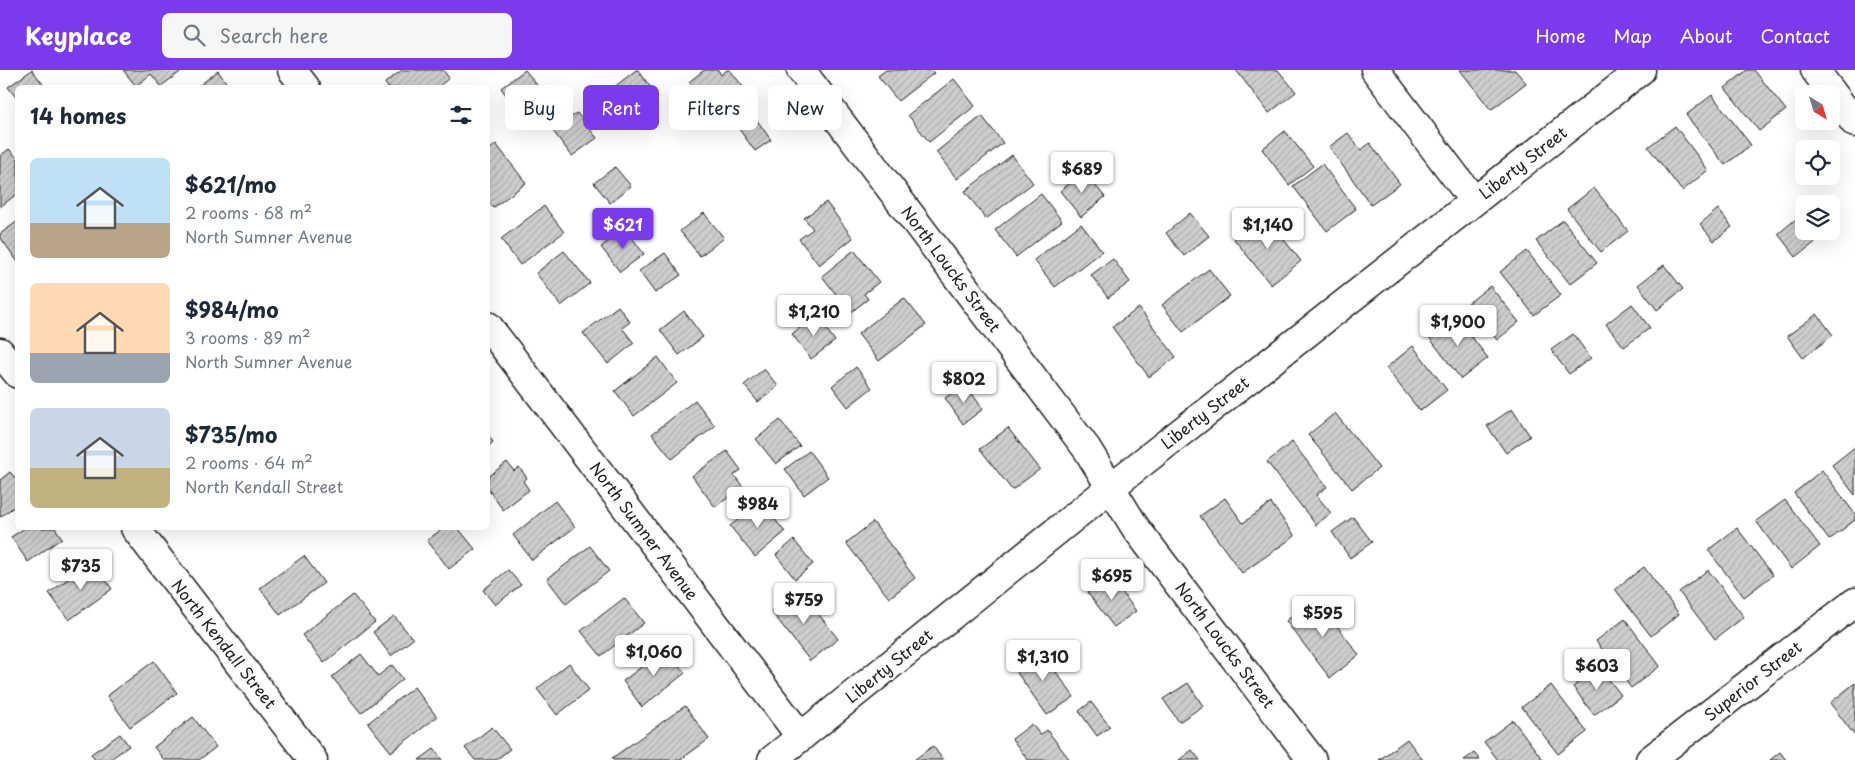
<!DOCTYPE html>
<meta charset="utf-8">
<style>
:root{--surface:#fff;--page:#f6f6f7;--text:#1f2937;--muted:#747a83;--accent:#7c3aed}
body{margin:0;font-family:"Playpen Sans",sans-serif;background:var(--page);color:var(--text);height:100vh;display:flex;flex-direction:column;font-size:19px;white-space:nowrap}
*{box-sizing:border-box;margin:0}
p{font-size:16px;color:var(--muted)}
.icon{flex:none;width:28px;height:28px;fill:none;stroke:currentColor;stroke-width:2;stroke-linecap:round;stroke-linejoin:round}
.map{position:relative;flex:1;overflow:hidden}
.panel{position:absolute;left:15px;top:15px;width:475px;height:445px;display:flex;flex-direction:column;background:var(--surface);border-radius:8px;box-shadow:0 5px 20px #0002}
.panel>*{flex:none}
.top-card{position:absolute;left:505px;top:15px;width:475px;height:45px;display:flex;gap:10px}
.needle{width:32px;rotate:143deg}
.tools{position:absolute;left:1795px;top:15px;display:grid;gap:10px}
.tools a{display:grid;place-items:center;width:45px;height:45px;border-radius:8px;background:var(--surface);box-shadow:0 5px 20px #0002;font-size:25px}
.price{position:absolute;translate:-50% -42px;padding:0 11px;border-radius:5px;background:#fff;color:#222;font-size:16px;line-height:32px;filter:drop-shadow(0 1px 2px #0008)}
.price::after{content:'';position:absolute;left:50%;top:30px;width:15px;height:11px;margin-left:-8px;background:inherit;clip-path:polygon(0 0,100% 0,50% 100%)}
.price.on{background:var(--accent);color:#fff}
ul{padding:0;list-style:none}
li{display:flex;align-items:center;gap:15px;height:125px;padding:0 15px}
li span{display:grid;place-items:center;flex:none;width:140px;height:100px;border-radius:8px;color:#555}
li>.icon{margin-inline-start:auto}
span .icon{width:60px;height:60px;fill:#fffc;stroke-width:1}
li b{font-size:21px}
h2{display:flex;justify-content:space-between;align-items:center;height:60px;padding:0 15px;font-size:21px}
.chip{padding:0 18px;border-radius:8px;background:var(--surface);box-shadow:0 5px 20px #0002;font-size:18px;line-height:45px}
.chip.on{background:var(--accent);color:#fff}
header{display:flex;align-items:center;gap:30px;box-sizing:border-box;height:70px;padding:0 25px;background:var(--accent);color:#fff}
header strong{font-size:24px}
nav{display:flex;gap:28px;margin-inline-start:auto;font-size:18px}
.search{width:350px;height:45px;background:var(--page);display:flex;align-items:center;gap:12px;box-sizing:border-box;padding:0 18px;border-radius:8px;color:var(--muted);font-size:19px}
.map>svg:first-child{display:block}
.building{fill:url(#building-hatch);stroke:#1c1c1c}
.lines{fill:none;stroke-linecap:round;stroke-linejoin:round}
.street-casing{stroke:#1c1c1c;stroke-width:31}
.street{stroke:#fff;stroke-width:28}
.labels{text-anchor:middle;stroke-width:5;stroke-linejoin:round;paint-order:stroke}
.street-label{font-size:16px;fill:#1c1c1c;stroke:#fff}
</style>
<header>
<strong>Keyplace</strong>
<div class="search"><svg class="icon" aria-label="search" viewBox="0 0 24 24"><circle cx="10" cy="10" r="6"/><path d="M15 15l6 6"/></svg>Search here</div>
<nav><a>Home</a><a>Map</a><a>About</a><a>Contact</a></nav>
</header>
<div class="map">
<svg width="1855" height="690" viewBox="0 0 1855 690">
<defs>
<pattern id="building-hatch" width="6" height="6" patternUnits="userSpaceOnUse" patternTransform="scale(1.25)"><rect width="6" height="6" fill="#cecece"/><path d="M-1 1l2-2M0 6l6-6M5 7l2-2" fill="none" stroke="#b0b0b0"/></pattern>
</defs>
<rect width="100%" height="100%" fill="#fff"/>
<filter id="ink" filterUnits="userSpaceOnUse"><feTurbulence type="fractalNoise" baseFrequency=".02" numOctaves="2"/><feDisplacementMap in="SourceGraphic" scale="10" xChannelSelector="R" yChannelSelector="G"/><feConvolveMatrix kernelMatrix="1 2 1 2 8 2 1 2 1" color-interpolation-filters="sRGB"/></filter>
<g filter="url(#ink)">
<g class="building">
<path d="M32 0 46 18H18V30L8 17Z"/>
<path d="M123 0H183L161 16 151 4 136 16Z"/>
<path d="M402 0H443L449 8 437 18H388L385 13Z"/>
<path d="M525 0 545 25 520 44 501 18Z"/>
<path d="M636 0H638L656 25 633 43 613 18Z"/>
<path d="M704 0H718L721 5 727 0H730L744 18 713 42 689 12Z"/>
<path d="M886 0H931L934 3 898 31 878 6Z"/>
<path d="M1236 0H1278L1296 22 1269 43Z"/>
<path d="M1460 0H1515L1526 13 1491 40Z"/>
<path d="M1747 0H1754L1786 40 1759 61 1725 18Z"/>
<path d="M218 1 230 18H196Z"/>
<path d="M954 9 975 36 929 72 908 45Z"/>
<path d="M1712 25 1751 75 1725 95 1686 45Z"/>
<path d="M749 39 771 70 755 81 733 51Z"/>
<path d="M577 43 597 68 572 86 553 61Z"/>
<path d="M982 46 1003 73 957 109 936 82Z"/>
<path d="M1675 56 1708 100 1682 121 1648 77Z"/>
<path d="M1285 61 1313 96 1289 115 1262 79Z"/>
<path d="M1348 63 1361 80 1370 73 1400 114 1371 135 1329 77Z"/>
<path d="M496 74 526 113 493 138 488 131V81Z"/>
<path d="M9 79 18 89V123L0 137V86Z"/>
<path d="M1012 85 1033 113 986 149 965 121Z"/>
<path d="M1322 94 1356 139 1327 161 1293 116Z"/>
<path d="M615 97 631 116 610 133 594 113Z"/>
<path d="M1084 102 1105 127 1081 147 1060 121Z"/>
<path d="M1594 118 1628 161 1601 182 1567 139Z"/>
<path d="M1041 124 1062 151 1016 187 995 160Z"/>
<path d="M826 132 853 168 819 195 799 169 813 159 804 148Z"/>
<path d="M544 136 564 162 520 195 501 169Z"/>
<path d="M1718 139 1732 157 1714 171 1700 154Z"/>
<path d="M704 143 724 168 700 186 680 161Z"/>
<path d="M1190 143 1209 166 1184 186 1166 163Z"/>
<path d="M1802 144 1804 161H1817L1822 167 1796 187 1778 164Z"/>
<path d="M1264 145 1301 191 1271 215 1234 169Z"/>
<path d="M1563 150 1597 193 1570 214 1536 171Z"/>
<path d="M18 151V192L0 167V164Z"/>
<path d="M1081 154 1102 181 1055 217 1034 190Z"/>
<path d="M625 158 644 184 620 202 601 177Z"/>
<path d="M854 180 879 212 864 224 868 229 850 243 822 206Z"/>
<path d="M564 181 590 213 561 236 536 203Z"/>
<path d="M1527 181 1561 225 1534 245 1500 202Z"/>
<path d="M665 183 681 205 655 223 639 201Z"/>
<path d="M1113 189 1130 212 1108 228 1091 205Z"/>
<path d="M1664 195 1683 219 1657 240 1638 215Z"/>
<path d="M1209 199 1230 226 1183 262 1162 235Z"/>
<path d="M1490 216 1519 252 1497 270 1467 234Z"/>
<path d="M904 228 926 255 879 291 858 264Z"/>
<path d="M1632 234 1650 258 1624 277 1606 254Z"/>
<path d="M618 236 630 252 622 258 634 273 608 294 583 263Z"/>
<path d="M1139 238 1176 287 1149 307 1112 257Z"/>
<path d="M684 241 703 267 679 285 660 260Z"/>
<path d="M1454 244 1488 288 1461 309 1428 266Z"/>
<path d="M1817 244 1833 265 1803 288 1787 266Z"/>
<path d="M816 245 835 271 811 289 792 264Z"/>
<path d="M1573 264 1591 288 1569 304 1551 280Z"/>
<path d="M1413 276 1447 320 1420 341 1386 298Z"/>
<path d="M658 287 677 313 634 346 615 321Z"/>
<path d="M856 297 872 318 848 337 832 316Z"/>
<path d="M764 299 778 316 758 332 744 315Z"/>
<path d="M965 314 983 339 963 354 945 328Z"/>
<path d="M695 330 715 356 672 389 652 364Z"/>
<path d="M1512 339 1530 366 1506 383 1487 356Z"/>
<path d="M1335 343 1379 398 1352 419 1308 365Z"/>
<path d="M780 350 800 376 776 394 756 369Z"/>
<path d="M1008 358 1040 399 1012 420 980 379Z"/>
<path d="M488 365 493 372 488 377Z"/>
<path d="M1292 372 1327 417 1316 425 1331 443 1316 455 1267 392Z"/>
<path d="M1855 377V425L1832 395Z"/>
<path d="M727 381 741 400 734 405 743 417 715 437 692 406Z"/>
<path d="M809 381 828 407 804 425 785 399Z"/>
<path d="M507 392 514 401 519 397 527 408 523 411 529 420 503 440 488 419V407Z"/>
<path d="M1822 400 1855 444V450L1829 470 1794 423Z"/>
<path d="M10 402 18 411V434L0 447V410Z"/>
<path d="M1225 428 1243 453 1271 433 1295 466 1242 503 1200 446Z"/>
<path d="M1785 430 1820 476 1791 499 1756 451Z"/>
<path d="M555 431 575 457 532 490 513 465Z"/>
<path d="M761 432 785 462 755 487 730 456Z"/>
<path d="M1353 447 1372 472 1350 488 1332 462Z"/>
<path d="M873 452 915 508 889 528 846 473Z"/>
<path d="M25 458H55L62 468 28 492 11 467Z"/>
<path d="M444 458H458L475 479 449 499 427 470Z"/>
<path d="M1737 458 1773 505 1744 527 1708 480Z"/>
<path d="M794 470 813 494 795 509 776 485Z"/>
<path d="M590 476 609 501 566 534 547 509Z"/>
<path d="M304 486 324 513 280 545 260 518Z"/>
<path d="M92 491 112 519 69 550 49 523Z"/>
<path d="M1644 497 1679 544 1651 566 1615 519Z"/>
<path d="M508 500 521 515 495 535 483 520Z"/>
<path d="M1708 500 1744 547 1715 569 1679 522Z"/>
<path d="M1110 506 1136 541 1114 557 1087 522Z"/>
<path d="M799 519 838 569 810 591 771 541Z"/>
<path d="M353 525 375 552 324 593 302 565Z"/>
<path d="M624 528 644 553 601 586 581 561Z"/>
<path d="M1316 528 1359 585 1330 608 1286 551Z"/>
<path d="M394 546 413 569 391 586 373 562Z"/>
<path d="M1625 549 1660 596 1631 618 1596 571Z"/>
<path d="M666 578 685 603 642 637 623 611Z"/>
<path d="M1039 578 1074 627 1047 645 1013 597Z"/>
<path d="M361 584 378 606 392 595 403 609 361 643 332 607Z"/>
<path d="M154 591 177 623 130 657 107 626Z"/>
<path d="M569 593 589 620 557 645 537 619Z"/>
<path d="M1599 597 1621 625 1594 645 1573 617Z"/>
<path d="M1188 613 1203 636 1179 652 1163 629Z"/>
<path d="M1855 613V666L1830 633Z"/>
<path d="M1551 615 1587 662 1558 684 1522 637Z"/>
<path d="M414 617 437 647 391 682 368 653Z"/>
<path d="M1091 632 1110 657 1097 666 1079 641Z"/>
<path d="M685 636 709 669 680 690H613L612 688Z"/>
<path d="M193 647 216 677 199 690H164L154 677Z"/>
<path d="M1513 650 1543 690H1498L1484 672Z"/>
<path d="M1032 654 1040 665 1047 660 1070 690H1028L1012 669Z"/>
<path d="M492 657 510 679 496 690H475L465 678Z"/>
<path d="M120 664 129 676 109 690H95L91 684Z"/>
<path d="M1407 669 1423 690H1379Z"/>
<path d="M933 676 943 690H914Z"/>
<path d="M434 679 442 690H419Z"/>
<path d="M1192 680 1200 690H1179Z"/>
<path d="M1780 682 1786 690H1770Z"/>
<path d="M1474 683 1480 690H1464Z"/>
</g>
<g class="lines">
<defs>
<g id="street">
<path d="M292 0 306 18"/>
<path d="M801 0 1087 379 1135 457 1312 690"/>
<path d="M1375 0 1474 131"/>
<path d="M1815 0 1855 53"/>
<path d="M488 256 801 667"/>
<path d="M0 282 18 304"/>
<path d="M135 458 313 690"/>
<path d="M772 690 1110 418 1641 0"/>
<path d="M1650 690 1855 532"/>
</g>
</defs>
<use href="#street" class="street-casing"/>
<use href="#street" class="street"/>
</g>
</g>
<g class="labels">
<g class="street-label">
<text transform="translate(1523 93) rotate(-38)" y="6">Liberty Street</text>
<text transform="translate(951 199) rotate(53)" y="6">North Loucks Street</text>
<text transform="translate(1205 343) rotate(-38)" y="6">Liberty Street</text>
<text transform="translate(644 461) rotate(53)" y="6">North Sumner Avenue</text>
<text transform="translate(224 574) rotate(52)" y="6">North Kendall Street</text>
<text transform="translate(1225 575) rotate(53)" y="6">North Loucks Street</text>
<text transform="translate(889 596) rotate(-39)" y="6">Liberty Street</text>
<text transform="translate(1753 611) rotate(-38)" y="6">Superior Street</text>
</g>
</g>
</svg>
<div class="tools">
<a><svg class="needle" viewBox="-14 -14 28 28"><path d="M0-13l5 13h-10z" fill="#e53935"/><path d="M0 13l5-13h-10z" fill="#747a83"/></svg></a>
<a><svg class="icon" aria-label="locate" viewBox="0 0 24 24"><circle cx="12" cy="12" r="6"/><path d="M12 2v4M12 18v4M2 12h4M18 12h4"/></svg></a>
<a><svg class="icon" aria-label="layers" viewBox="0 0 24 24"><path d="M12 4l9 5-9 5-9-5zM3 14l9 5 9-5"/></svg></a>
</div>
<b class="price" style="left:1082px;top:124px">$689</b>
<b class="price on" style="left:623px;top:180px">$621</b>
<b class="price" style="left:1268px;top:180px">$1,140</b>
<b class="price" style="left:814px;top:267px">$1,210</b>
<b class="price" style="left:1458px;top:277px">$1,900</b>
<b class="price" style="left:964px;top:334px">$802</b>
<b class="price" style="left:758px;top:459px">$984</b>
<b class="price" style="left:81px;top:521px">$735</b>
<b class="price" style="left:1112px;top:531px">$695</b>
<b class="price" style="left:804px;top:555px">$759</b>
<b class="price" style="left:1323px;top:568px">$595</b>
<b class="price" style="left:654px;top:607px">$1,060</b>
<b class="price" style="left:1043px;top:612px">$1,310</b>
<b class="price" style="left:1597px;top:621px">$603</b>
<div class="top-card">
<a class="chip">Buy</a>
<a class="chip on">Rent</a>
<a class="chip">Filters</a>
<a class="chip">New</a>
</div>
<section class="panel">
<h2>14 homes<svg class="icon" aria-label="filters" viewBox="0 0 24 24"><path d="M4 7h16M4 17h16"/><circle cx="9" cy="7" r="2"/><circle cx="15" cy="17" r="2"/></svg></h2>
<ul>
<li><span style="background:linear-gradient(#bfe0f5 65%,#b9a48a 0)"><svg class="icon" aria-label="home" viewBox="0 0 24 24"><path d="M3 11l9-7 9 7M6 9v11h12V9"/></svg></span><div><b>$621/mo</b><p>2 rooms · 68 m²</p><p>North Sumner Avenue</p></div></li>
<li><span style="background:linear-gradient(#ffd9b3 70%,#9aa5b1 0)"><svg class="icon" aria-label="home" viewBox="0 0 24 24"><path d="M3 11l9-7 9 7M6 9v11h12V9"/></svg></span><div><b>$984/mo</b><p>3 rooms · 89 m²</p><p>North Sumner Avenue</p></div></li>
<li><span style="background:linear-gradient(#c9d6e8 60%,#c2b280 0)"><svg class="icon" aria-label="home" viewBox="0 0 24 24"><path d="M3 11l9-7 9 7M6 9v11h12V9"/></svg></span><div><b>$735/mo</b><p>2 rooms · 64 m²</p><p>North Kendall Street</p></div></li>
</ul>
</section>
</div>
